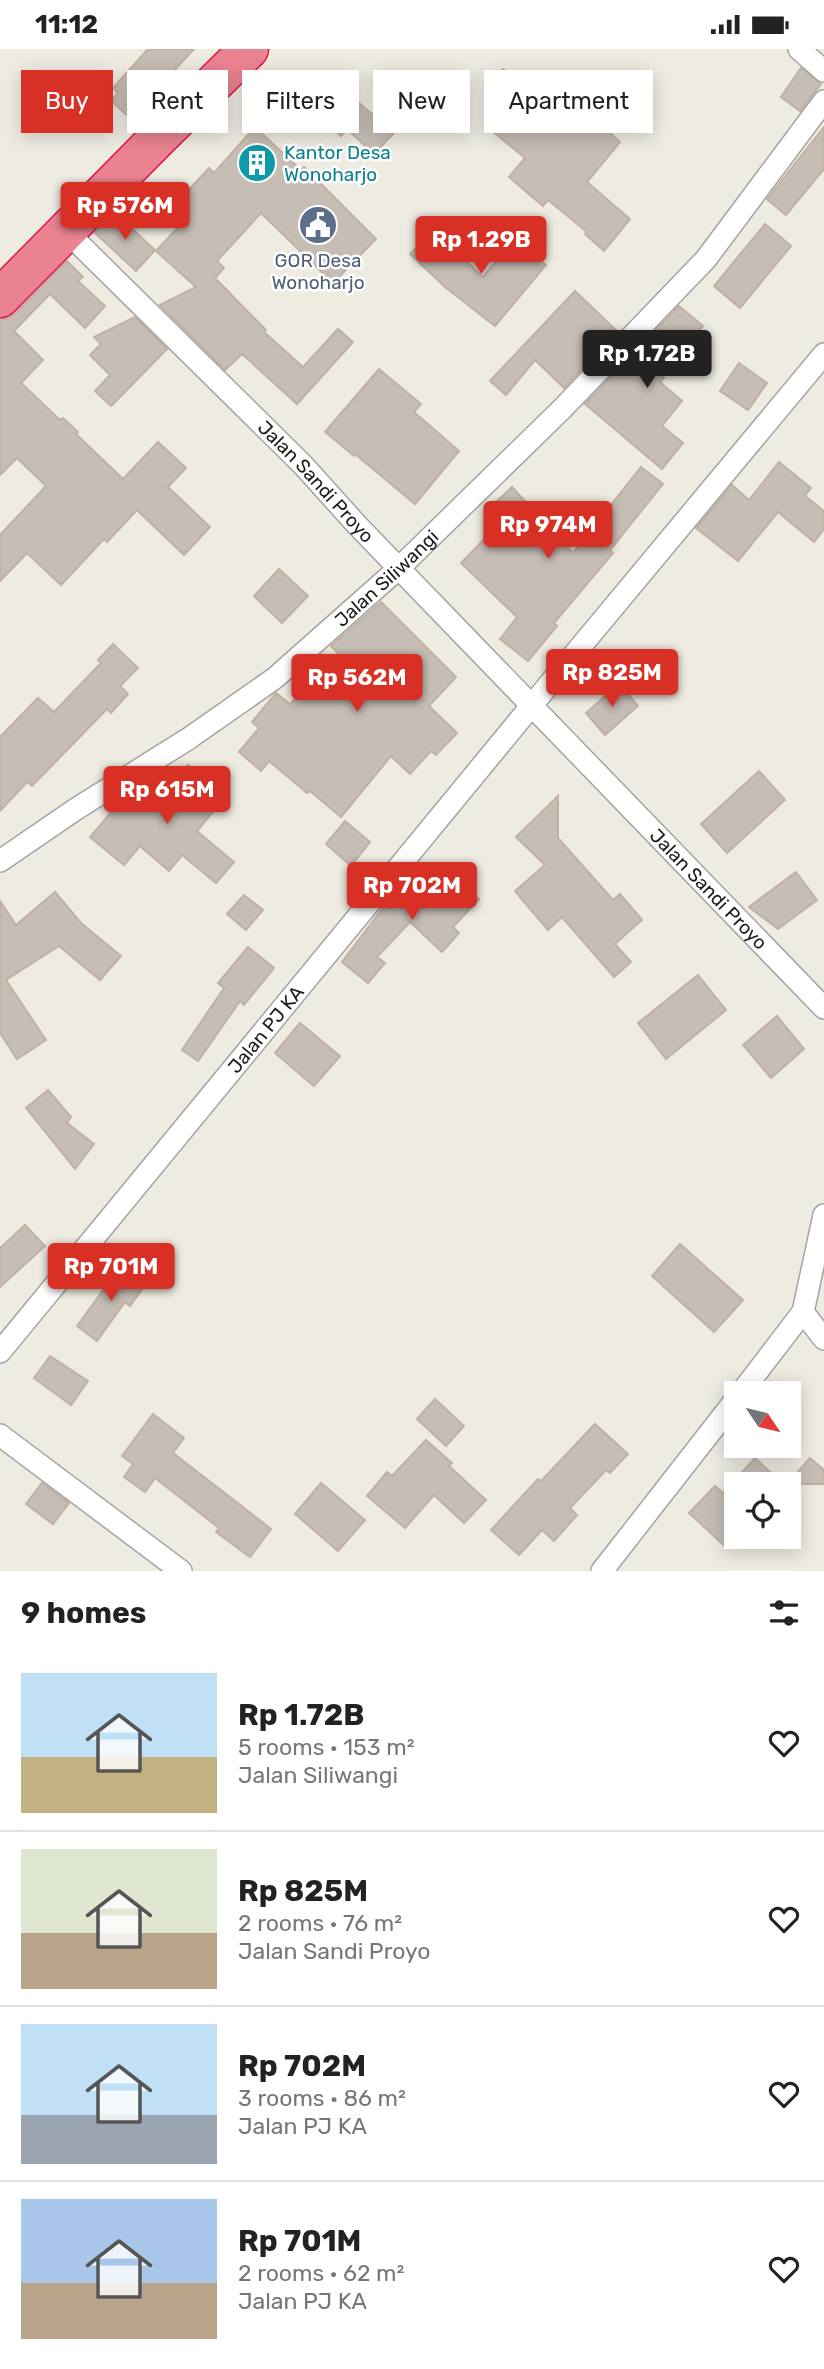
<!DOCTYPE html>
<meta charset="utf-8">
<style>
:root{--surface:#fff;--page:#f2f2f2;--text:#222;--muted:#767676;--line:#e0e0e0;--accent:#d93025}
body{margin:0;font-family:Rubik,sans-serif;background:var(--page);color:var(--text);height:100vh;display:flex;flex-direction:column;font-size:26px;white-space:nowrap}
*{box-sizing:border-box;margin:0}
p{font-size:23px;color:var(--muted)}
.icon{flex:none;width:38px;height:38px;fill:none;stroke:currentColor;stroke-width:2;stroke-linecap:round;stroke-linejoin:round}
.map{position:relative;height:1522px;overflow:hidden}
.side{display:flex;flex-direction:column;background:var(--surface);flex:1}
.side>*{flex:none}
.guide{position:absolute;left:21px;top:21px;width:782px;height:63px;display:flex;gap:14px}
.needle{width:46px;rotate:125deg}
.tools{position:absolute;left:724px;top:1332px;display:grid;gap:14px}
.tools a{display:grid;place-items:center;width:77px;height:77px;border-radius:0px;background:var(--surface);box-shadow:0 4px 18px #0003;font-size:35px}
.price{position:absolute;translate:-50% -60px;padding:0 16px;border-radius:7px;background:var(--accent);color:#fff;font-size:23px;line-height:46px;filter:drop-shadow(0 2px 4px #0008)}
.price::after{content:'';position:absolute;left:50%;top:42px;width:21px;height:16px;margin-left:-10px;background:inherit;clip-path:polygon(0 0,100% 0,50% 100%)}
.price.on{background:#222;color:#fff}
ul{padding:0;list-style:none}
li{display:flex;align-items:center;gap:21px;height:175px;padding:0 21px}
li+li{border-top:2px solid var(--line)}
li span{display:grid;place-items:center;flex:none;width:196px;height:140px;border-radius:0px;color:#555}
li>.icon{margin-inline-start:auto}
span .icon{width:84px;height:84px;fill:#fffc;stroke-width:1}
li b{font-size:30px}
h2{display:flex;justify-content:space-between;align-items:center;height:84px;padding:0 21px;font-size:30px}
.chip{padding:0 24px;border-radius:0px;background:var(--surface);box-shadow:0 4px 18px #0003;font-size:24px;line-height:63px}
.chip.on{background:var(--accent);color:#fff}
.status{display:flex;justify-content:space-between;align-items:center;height:49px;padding:0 35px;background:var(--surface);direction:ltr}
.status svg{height:19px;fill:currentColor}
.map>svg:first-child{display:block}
.building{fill:#c6bdb4;stroke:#c1b1a3;stroke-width:2}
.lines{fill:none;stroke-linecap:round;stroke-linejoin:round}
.street-casing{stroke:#a3a3a3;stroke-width:24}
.highway-casing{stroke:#e11953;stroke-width:41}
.street{stroke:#fff;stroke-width:21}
.highway{stroke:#eb8391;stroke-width:38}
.labels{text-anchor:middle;stroke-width:5;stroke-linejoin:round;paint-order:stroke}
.culture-label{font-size:19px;fill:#0d838f;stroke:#fff;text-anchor:start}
.service-label{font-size:19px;fill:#4e5e75;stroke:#fff}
.street-label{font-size:19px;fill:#1c1c1c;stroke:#fff}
</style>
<div class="status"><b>11:12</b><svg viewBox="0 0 49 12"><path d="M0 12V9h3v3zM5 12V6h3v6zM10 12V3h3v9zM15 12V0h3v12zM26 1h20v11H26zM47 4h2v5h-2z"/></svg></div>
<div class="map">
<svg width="824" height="1522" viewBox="0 0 824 1522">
<rect width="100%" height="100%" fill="#eeebe1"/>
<g class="building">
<path d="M148 0H194L157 40 165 47 138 76 111 52 118 44 113 39Z"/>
<path d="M801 19 821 35 800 62 781 48Z"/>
<path d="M503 20 530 39 537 32 572 62 578 55 620 93 587 133 630 170 604 202 585 185 587 183 548 151 543 157 509 128 525 109 485 76 506 50 490 37Z"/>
<path d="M344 41 394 84 374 105 347 80 341 87 320 67Z"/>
<path d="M255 78 301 121 304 118 376 190 333 234 261 164 217 212 224 219 215 229 266 281 264 283 303 318 338 280 353 293 297 355 242 305 225 321 160 256 196 238 156 202 185 171 172 159 209 119 214 124Z"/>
<path d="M824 78V120L786 166 767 150Z"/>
<path d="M115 164 155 201 136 222 95 184Z"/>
<path d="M765 175 791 197 740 259 714 237Z"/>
<path d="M433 181 483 228 514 190 546 216 495 277 445 238 410 205Z"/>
<path d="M67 212 83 228 78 232 105 257 85 279 50 245 14 282 43 311 21 334 60 371 63 369 78 383 76 385 123 430 158 393 186 419 168 438 210 478 184 506 137 461 107 493 104 490 61 536 27 504 0 532V486L46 437 17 409 0 426V270H6L16 264Z"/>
<path d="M575 242 618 283 564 339 535 311 506 346 490 332Z"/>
<path d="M679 257 703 277 662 328 664 329 660 333 682 352 662 377 683 394 662 420 585 355Z"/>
<path d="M135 268 167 300 111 357 95 342 110 326 90 306 101 295 94 288Z"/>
<path d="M739 314 767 334 748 361 720 342Z"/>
<path d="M379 320 421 355 414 363 459 402 415 455 355 405 354 407 325 383Z"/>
<path d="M779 413 811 439 805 447 824 462V480L814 493 778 463 738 512 696 479 732 436 749 451Z"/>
<path d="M641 418 663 435 610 501 613 504 554 574 557 577 528 612 500 590 517 568 461 514 495 479V454L512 438 573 504Z"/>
<path d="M279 520 308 547 282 574 254 547Z"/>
<path d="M381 553 456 628 429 657 457 684 436 706 431 702 410 725 391 707 341 768 310 742 307 744 269 712 261 722 239 703 259 679 252 673 276 644 290 655 339 605 331 597Z"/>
<path d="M113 595 138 619 120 637 128 645 111 664 107 660 32 737 27 733 0 762V688L38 649 54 663 101 614 98 611Z"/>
<path d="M619 635 638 657 605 686 586 664Z"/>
<path d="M188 716 226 747 197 782 234 813 216 834 182 806 169 822 140 797 124 816 90 788 129 742 135 738 155 755Z"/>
<path d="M759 722 785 751 727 804 701 775Z"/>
<path d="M558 747V789L613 851 620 845 642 871 615 895 631 913 614 928 562 868 548 881 515 842 545 816 516 788Z"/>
<path d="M345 772 370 793 351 817 326 795Z"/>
<path d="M428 819 449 838 464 837 479 850 453 878 459 884 442 903 410 873 377 908 385 914 368 934 342 913 385 856 391 860Z"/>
<path d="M796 823 817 851 778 880 749 858Z"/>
<path d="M55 843 81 874 121 907 100 931 59 897 6 931 46 991 17 1010 0 984V852L16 876Z"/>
<path d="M244 846 263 861 246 881 227 865Z"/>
<path d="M248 898 274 919 244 956 240 952 198 1012 182 1001 224 939 218 934Z"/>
<path d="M698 926 726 961 666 1010 638 974Z"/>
<path d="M777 967 804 1000 771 1029 743 996Z"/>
<path d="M300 974 340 1007 314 1037 275 1004Z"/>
<path d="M48 1041 71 1068 67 1074 94 1095 75 1120 26 1059Z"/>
<path d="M25 1176 45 1197 0 1238V1199Z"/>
<path d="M680 1195 743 1251 714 1283 652 1227Z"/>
<path d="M120 1218 145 1236 130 1257 125 1253 97 1292 77 1277Z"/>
<path d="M50 1307 88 1332 71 1356 34 1329Z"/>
<path d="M435 1350 464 1377 446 1397 417 1370Z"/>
<path d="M153 1365 184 1389 173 1404 271 1480 250 1508 216 1483 219 1479 155 1429 145 1443 124 1428 133 1415 122 1407Z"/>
<path d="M595 1375 628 1405 610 1424 606 1421 570 1459 577 1466 554 1492 542 1481 519 1506 491 1481 538 1430 541 1432Z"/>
<path d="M426 1391 452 1414 449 1417 486 1451 464 1474 434 1446 405 1479 367 1447 387 1423 392 1427Z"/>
<path d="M755 1409 783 1435H737V1488L727 1499 689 1464 715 1437 723 1444Z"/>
<path d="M810 1409 824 1421V1435H787Z"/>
<path d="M42 1434 69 1454 53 1475 26 1455Z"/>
<path d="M321 1434 365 1471 338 1502 295 1465Z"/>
</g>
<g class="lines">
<defs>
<g id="street">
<path d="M799 0 824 22"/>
<path id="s1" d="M66 182 303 416 357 476 824 959"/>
<path id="s2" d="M0 812 76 760 188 690 275 629 399 519 562 360 706 210 824 52"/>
<path d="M824 1166 803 1263 824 1290"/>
<path id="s3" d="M0 1303 532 656 824 305"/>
<path d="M741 1344 803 1263"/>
<path d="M0 1386 181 1522"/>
<path d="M602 1522 737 1349"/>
</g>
<path id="highway" d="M0 249 157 90 249 0"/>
</defs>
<use href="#street" class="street-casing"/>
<use href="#highway" class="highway-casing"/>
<use href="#street" class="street"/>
<use href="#highway" class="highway"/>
</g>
<defs>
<symbol id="building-disc" viewBox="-11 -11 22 22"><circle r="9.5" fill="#0f9aa8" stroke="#fff"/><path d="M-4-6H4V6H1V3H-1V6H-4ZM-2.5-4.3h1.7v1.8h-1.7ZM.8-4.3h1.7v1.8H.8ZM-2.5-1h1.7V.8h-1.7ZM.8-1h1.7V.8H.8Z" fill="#fff"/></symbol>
<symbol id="civic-disc" viewBox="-11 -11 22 22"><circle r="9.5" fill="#5c6f8a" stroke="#fff"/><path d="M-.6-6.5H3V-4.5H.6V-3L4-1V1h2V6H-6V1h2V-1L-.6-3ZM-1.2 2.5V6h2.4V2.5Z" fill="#fff"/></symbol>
</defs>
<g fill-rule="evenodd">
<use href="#building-disc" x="235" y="92" width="44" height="44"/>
<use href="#civic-disc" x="296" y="154" width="44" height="44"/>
</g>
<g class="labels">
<g class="culture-label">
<text x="284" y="110">Kantor Desa<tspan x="284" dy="22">Wonoharjo</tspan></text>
</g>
<g class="service-label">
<text x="318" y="218">GOR Desa<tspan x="318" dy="22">Wonoharjo</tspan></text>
</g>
<g class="street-label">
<text dy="7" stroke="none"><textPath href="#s1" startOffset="354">Jalan Sandi Proyo</textPath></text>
<text dy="7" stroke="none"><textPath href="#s2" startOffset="480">Jalan Siliwangi</textPath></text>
<text dy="7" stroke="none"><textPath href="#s1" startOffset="920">Jalan Sandi Proyo</textPath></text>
<text dy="7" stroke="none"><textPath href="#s3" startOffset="418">Jalan PJ KA</textPath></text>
</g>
</g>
</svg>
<div class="tools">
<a><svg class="needle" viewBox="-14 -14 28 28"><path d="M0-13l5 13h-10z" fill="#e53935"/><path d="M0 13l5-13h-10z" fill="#767676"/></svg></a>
<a><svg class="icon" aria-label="locate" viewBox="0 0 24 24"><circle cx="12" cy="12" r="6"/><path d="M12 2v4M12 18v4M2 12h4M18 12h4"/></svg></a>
</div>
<b class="price" style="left:125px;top:193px">Rp 576M</b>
<b class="price" style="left:481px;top:227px">Rp 1.29B</b>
<b class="price on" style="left:647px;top:341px">Rp 1.72B</b>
<b class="price" style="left:548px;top:512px">Rp 974M</b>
<b class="price" style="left:612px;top:660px">Rp 825M</b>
<b class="price" style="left:357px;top:665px">Rp 562M</b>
<b class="price" style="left:167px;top:777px">Rp 615M</b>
<b class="price" style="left:412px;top:873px">Rp 702M</b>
<b class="price" style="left:111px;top:1254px">Rp 701M</b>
<div class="guide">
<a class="chip on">Buy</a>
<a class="chip">Rent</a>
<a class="chip">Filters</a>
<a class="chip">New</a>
<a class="chip">Apartment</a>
</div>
</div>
<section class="side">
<h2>9 homes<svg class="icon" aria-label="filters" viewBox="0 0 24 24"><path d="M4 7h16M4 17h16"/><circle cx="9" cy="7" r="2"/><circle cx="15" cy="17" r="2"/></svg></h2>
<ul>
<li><span style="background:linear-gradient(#bfe0f5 60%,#c2b280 0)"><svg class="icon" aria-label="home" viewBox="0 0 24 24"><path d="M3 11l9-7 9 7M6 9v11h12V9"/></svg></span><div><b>Rp 1.72B</b><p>5 rooms · 153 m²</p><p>Jalan Siliwangi</p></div><svg class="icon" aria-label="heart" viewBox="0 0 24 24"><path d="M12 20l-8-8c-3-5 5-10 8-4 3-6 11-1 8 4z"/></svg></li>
<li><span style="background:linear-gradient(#dfe7d0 60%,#b9a48a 0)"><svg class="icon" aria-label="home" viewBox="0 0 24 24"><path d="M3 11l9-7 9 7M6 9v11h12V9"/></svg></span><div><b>Rp 825M</b><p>2 rooms · 76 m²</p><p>Jalan Sandi Proyo</p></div><svg class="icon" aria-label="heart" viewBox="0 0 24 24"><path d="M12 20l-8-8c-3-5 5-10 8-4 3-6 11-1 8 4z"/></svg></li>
<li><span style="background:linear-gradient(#bfe0f5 65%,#9aa5b1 0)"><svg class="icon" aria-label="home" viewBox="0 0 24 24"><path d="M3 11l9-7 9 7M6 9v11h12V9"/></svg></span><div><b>Rp 702M</b><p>3 rooms · 86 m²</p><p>Jalan PJ KA</p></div><svg class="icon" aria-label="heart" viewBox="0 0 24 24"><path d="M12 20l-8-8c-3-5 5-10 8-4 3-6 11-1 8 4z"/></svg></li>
<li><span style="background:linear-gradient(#a9c7e8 60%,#b9a48a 0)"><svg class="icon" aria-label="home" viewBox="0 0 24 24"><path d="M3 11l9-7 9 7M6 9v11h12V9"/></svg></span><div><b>Rp 701M</b><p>2 rooms · 62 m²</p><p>Jalan PJ KA</p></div><svg class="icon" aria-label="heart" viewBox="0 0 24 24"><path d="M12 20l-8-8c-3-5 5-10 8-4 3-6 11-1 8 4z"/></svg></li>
</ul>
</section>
